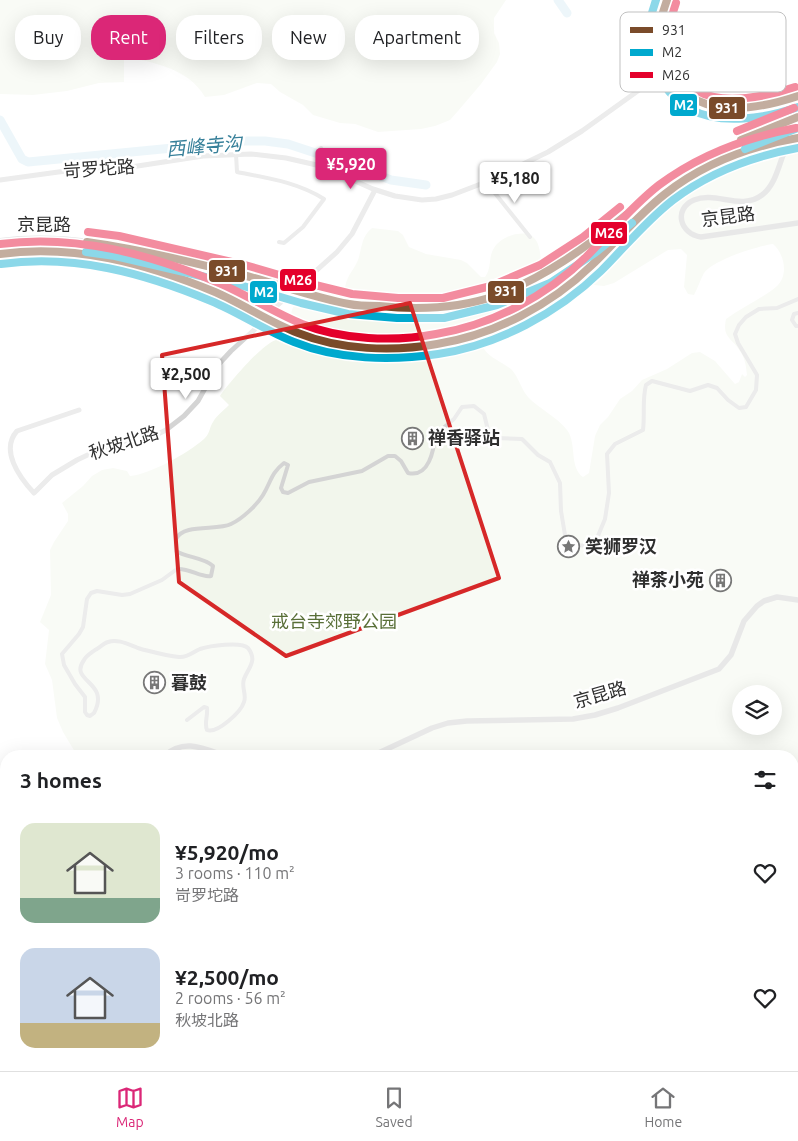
<!DOCTYPE html>
<meta charset="utf-8">
<style>
:root{--surface:#fff;--page:#f6f6f6;--text:#202124;--muted:#757577;--line:#e0e0e0;--accent:#db2777}
body{margin:0;font-family:Ubuntu,"Noto Sans SC",sans-serif;background:var(--page);color:var(--text);height:100vh;display:flex;flex-direction:column;font-size:19px;white-space:nowrap}
*{box-sizing:border-box;margin:0}
p{font-size:16px;color:var(--muted)}
.icon{flex:none;width:28px;height:28px;fill:none;stroke:currentColor;stroke-width:2;stroke-linecap:round;stroke-linejoin:round}
.map{position:relative;flex:1;overflow:hidden}
.sheet{position:absolute;left:0px;top:750px;width:799px;height:321px;display:flex;flex-direction:column;background:var(--surface);border-radius:20px 20px 0 0;box-shadow:0 5px 20px #0002}
.sheet>*{flex:none}
.top-card{position:absolute;left:15px;top:15px;width:500px;height:45px;display:flex;gap:10px}
.controls{position:absolute;left:732px;top:685px;display:grid;gap:10px}
.controls a{display:grid;place-items:center;width:50px;height:50px;border-radius:50%;background:var(--surface);box-shadow:0 5px 20px #0002;font-size:25px}
.price{position:absolute;translate:-50% -42px;padding:0 11px;border-radius:5px;background:#fff;color:#222;font-size:16px;line-height:32px;filter:drop-shadow(0 1px 2px #0008)}
.price::after{content:'';position:absolute;left:50%;top:30px;width:15px;height:11px;margin-left:-8px;background:inherit;clip-path:polygon(0 0,100% 0,50% 100%)}
.price.active{background:var(--accent);color:#fff}
ul{padding:0;list-style:none}
li{display:flex;align-items:center;gap:15px;height:125px;padding:0 20px}
li span{display:grid;place-items:center;flex:none;width:140px;height:100px;border-radius:15px;color:#555}
li>.icon{margin-inline-start:auto}
span .icon{width:60px;height:60px;fill:#fffc;stroke-width:1}
li b{font-size:21px}
h2{display:flex;justify-content:space-between;align-items:center;height:60px;padding:0 20px;font-size:21px}
.pill{padding:0 18px;border-radius:20px;background:var(--surface);box-shadow:0 5px 20px #0002;font-size:18px;line-height:45px}
.pill.active{background:var(--accent);color:#fff}
.tab-bar{display:flex;justify-content:space-around;align-items:center;height:70px;border-top:1px solid var(--line);background:var(--surface);font-size:14px;color:var(--muted)}
.tab-bar a{display:grid;justify-items:center;gap:2px}
.tab-bar .active{color:var(--accent)}
.map>svg:first-child{display:block}
.green{fill:#f2f6ec;fill-rule:evenodd}
.lines{fill:none;stroke-linecap:round;stroke-linejoin:round}
.river{stroke:#d8ecf4;stroke-width:9}
.trunk-tunnel{stroke:#d5d5d5;stroke-width:6;stroke-dasharray:6 3;stroke-linecap:butt}
.minor{stroke:#d4d4d4;stroke-width:4}
.tertiary{stroke:#d4d4d4;stroke-width:5}
.secondary{stroke:#cdcdcd;stroke-width:5.5}
.trunk{stroke:#c4c4c4;stroke-width:6}
.secondary-bridge{stroke:#cdcdcd;stroke-width:5.5}
.trunk-bridge{stroke:#c4c4c4;stroke-width:6}
.bus-1-casing{stroke:#fff;stroke-width:11}
.bus-2-casing{stroke:#fff;stroke-width:11}
.bus-3-casing{stroke:#fff;stroke-width:11}
.bus-1{stroke:#7a4b2a;stroke-width:8}
.bus-2{stroke:#00a9ce;stroke-width:8}
.bus-3{stroke:#e4002b;stroke-width:8}
.marked{fill:none;stroke:#d62828;stroke-width:4;stroke-linejoin:round}
.labels{text-anchor:middle;stroke-width:5;stroke-linejoin:round;paint-order:stroke}
.street-label{font-size:18px;fill:#2f2f2f;stroke:#fff}
.poi-label{font-size:18px;font-weight:bold;fill:#2f2f2f;stroke:#fff;text-anchor:start}
.park-label{font-size:18px;fill:#596f38;stroke:#fff}
.water-label{font-size:19px;font-style:italic;fill:#367f99;stroke:#fff}
.key{fill:#fff;stroke:#c1c1c1;stroke-width:1}
.key-label{font-size:14px;fill:#2f2f2f}
.line-badge{stroke:#fff;stroke-width:2}
.badge-label{font-size:14px;text-anchor:middle;font-weight:bold;fill:#fff}
</style>
<div class="map">
<svg width="798" height="1071" viewBox="0 0 798 1071">
<rect width="100%" height="100%" fill="#fff"/>
<g class="green">
<path d="M0 0H506L494 18V33L499 43 500 54 497 62 481 84 458 111 450 120 435 126 421 129 378 132 355 124 340 123 313 115 303 105 280 92 271 84 257 83 224 95 205 97C188 68 154 63 124 56V82L99 83 67 91 33 95 0 94Z"/>
<path d="M798 145V872L792 868V756H75V752L63 732 57 718 52 680 45 664 49 630 40 622 51 595 50 550 54 542 68 521V514L62 503 83 486 92 476 102 470 113 468 127 471 130 476C151 474 188 453 204 439 210 434 209 428 213 422 217 415 223 411 229 405L220 396C229 383 262 344 276 340 283 338 292 342 299 343L306 331C295 324 286 317 295 304L353 311 355 295 345 293C344 278 353 272 358 260 362 248 361 237 372 228L398 231 403 235 409 247 426 254 461 260 467 263 481 277H485C492 268 488 257 494 248 498 241 509 235 517 234 548 228 540 270 539 288L564 272 568 271 570 278 552 294 521 313 494 323 486 336 484 349C491 359 503 362 512 370 519 378 521 389 528 397 538 408 562 420 569 433 576 447 570 468 583 477L589 473 595 436 600 425 608 417 620 399 632 391 642 380 667 369 692 353 700 352 715 361 735 384 739 382 742 374 745 377 747 375C746 366 745 358 740 351 731 337 722 338 726 319 742 307 762 299 777 286 789 275 784 253 773 244 758 246 713 260 704 273 700 280 698 288 694 295L688 294 684 287 687 255 681 249 668 250 614 283 604 286 584 284 587 278C605 260 622 241 640 223 665 199 716 166 749 155 765 150 782 148 798 145ZM741 694H774V726H741Z"/>
<path d="M0 890H6V1065H792L793 999 798 997V1071H0Z"/>
</g>
<g class="lines">
<g class="river">
<path d="M558 0 567 13"/>
<path d="M0 120 22 159 28 162 245 141H265L288 144 352 165 391 180 426 185"/>
</g>
<g class="trunk-tunnel">
<path d="M350 304 398 308H444"/>
<path d="M301 334 353 346 415 347"/>
</g>
<g class="minor">
<path d="M236 154 237 172C267 178 297 182 324 199L303 227 284 243 279 242"/>
<path d="M317 165 321 148"/>
<path d="M486 182 530 237"/>
<path d="M798 313 794 314 792 320 796 326H798"/>
<path d="M187 720 204 707 207 708C208 716 204 723 207 730 217 734 241 712 244 702 247 695 241 687 244 679 248 668 258 661 248 648 241 641 209 646 200 649 193 652 187 658 179 657 167 656 153 652 141 649 131 646 119 638 108 642 104 643 99 648 95 650 91 653 86 656 84 660 68 682 111 681 94 713L90 716 87 715 85 712V697L75 684 64 665 62 654 79 634 83 627 87 599 91 593 97 591 122 595 130 594 162 580 177 569C190 568 201 578 211 576L213 566C203 557 187 558 176 551 176 547 175 542 176 539 183 523 218 531 231 524 242 519 257 505 263 495 271 482 271 473 284 463L288 465 281 488 283 492 288 493 309 482 362 471 388 456H395L401 461 408 473C429 478 434 450 435 435L454 419 462 407 474 406 484 414 488 430 496 438 522 439 538 455 550 462 560 483 561 511 566 541C577 546 584 547 595 543L605 519 609 493 607 454 615 444 643 430C645 414 642 400 646 385L652 381 690 391 708 385 717 388 728 400 739 408 746 407 756 390 757 375 738 343 735 334 739 325 746 317 759 309 777 308 798 299"/>
</g>
<g class="tertiary">
<path d="M0 180 73 170 131 167 203 156 251 154 286 158 321 166 373 189 395 196 422 200 436 199 452 195 486 182 548 152 582 131 660 75 667 73"/>
<path d="M79 410 17 431C0 450 19 477 34 493L52 475 77 460 96 451 148 439 166 430 184 416 198 401 218 365 231 351 254 330 270 312 337 252 352 234 375 190"/>
<path d="M244 1065 245 1071"/>
</g>
<g class="secondary">
<path d="M667 0C656 30 650 52 672 79 678 88 686 97 697 102 722 114 773 106 798 96"/>
<path d="M667 73C666 64 662 55 661 46 660 30 667 15 672 0"/>
<path d="M783 155C778 169 774 186 762 195 741 211 716 191 694 200 673 209 680 234 701 237L798 223"/>
<path d="M164 756C184 738 203 748 225 756"/>
<path d="M372 756 432 728 448 723 467 721 573 719 595 715 618 708 719 669 731 655 744 621 757 606 764 601 777 597 798 600"/>
<path d="M0 941 6 940"/>
</g>
<g class="trunk">
<path d="M720 149 798 117"/>
<path d="M0 241C83 230 163 258 243 275"/>
<path d="M0 254 14 252 73 251 117 261 174 276 218 294"/>
<path d="M444 308C484 301 523 289 557 267 596 243 628 210 665 183 704 156 752 137 798 130"/>
<path d="M415 347C431 345 448 343 463 339 490 332 522 317 546 302 563 290 581 277 596 262 610 248 623 232 638 218 681 177 737 146 797 138"/>
</g>
<path class="secondary-bridge" d="M783 155 790 143 798 135"/>
<g class="trunk-bridge">
<path d="M243 275 304 293 350 304"/>
<path d="M218 294 258 315 301 334"/>
</g>
<defs>
<g id="bus-1">
<path d="M667 0C656 31 652 50 672 79 701 120 756 110 798 96"/>
<path d="M741 140 798 117"/>
<path d="M87 242C139 249 192 262 243 275 278 284 312 297 349 304 358 306 369 306 379 306 418 310 457 309 495 296 544 278 585 248 626 215"/>
<path d="M0 254C75 244 145 263 215 292 243 304 269 322 298 333 340 350 393 352 437 344 494 335 551 305 592 265 617 241 638 215 665 194 703 164 751 146 798 138"/>
</g>
<g id="bus-2">
<path d="M656 0C645 32 643 54 663 83 670 94 678 103 690 109 721 126 766 118 798 107"/>
<path d="M745 149 798 128"/>
<path d="M86 252 115 256 240 285 301 303 348 314 397 318H444L497 305 550 283 595 253 632 223"/>
<path d="M1 264C75 254 144 273 211 301 240 313 266 331 294 342 338 360 392 361 438 354 498 345 558 313 601 271 625 247 646 221 673 200 709 173 754 156 798 148"/>
</g>
<g id="bus-3">
<path d="M676 3C667 30 662 47 679 72 684 79 690 86 698 91 723 106 769 96 795 87"/>
<path d="M737 131 794 108"/>
<path d="M88 232 119 236 245 265 307 283 352 294 398 298H443L491 286 540 265 583 237 620 207"/>
<path d="M0 244C76 234 149 254 219 283 247 295 273 312 302 324 342 340 394 342 436 334 492 325 547 296 587 256 611 232 632 206 659 185 699 155 748 137 796 128"/>
</g>
</defs>
<use href="#bus-1" class="bus-1-casing"/>
<use href="#bus-2" class="bus-2-casing"/>
<use href="#bus-3" class="bus-3-casing"/>
<use href="#bus-1" class="bus-1"/>
<use href="#bus-2" class="bus-2"/>
<use href="#bus-3" class="bus-3"/>
</g>
<path d="M0 0H798V1071H0ZM410 303 499 578 286 656 179 582 162 355Z" fill="#fff" fill-opacity=".55" fill-rule="evenodd"/>
<path class="marked" d="M410 303 499 578 286 656 179 582 162 355Z"/>
<defs>
<symbol id="building-ring" viewBox="-11 -11 22 22"><circle r="9.5" fill="#fff" stroke="#787878" stroke-width="1.5"/><path d="M-4-6H4V6H1V3H-1V6H-4ZM-2.5-4.3h1.7v1.8h-1.7ZM.8-4.3h1.7v1.8H.8ZM-2.5-1h1.7V.8h-1.7ZM.8-1h1.7V.8H.8Z" fill="#787878"/></symbol>
<symbol id="sight-ring" viewBox="-11 -11 22 22"><circle r="9.5" fill="#fff" stroke="#787878" stroke-width="1.5"/><path d="M0-6L1.8-2.2L6-1.7L2.9 1.2L3.7 5.4L0 3.3L-3.7 5.4L-2.9 1.2L-6-1.7L-1.8-2.2Z" fill="#787878"/></symbol>
</defs>
<g fill-rule="evenodd">
<use href="#building-ring" x="400" y="426" width="25" height="25"/>
<use href="#sight-ring" x="556" y="534" width="25" height="25"/>
<use href="#building-ring" x="708" y="568" width="25" height="25"/>
<use href="#building-ring" x="142" y="670" width="25" height="25"/>
</g>
<g class="labels">
<g class="street-label">
<text transform="translate(99 169) rotate(-4)" y="6">岢罗坨路</text>
<text transform="translate(728 217) rotate(-7)" y="6">京昆路</text>
<text x="44" y="231">京昆路</text>
<text transform="translate(124 443) rotate(-18)" y="6">秋坡北路</text>
<text transform="translate(600 695) rotate(-16)" y="6">京昆路</text>
</g>
<g class="poi-label">
<text x="428" y="444">禅香驿站</text>
<text x="585" y="553">笑狮罗汉</text>
<text x="704" y="586" text-anchor="end">禅茶小苑</text>
<text x="171" y="689">暮鼓</text>
</g>
<g class="park-label">
<text x="334" y="628">戒台寺郊野公园</text>
</g>
<g class="water-label">
<text transform="translate(204 146) rotate(-5)" y="7">西峰寺沟</text>
</g>
</g>
<rect x="620" y="12" width="166" height="80" rx="8" class="key"/>
<rect x="630" y="27" width="23" height="6" fill="#7a4b2a"/>
<rect x="630" y="49" width="23" height="7" fill="#00a9ce"/>
<rect x="630" y="72" width="23" height="6" fill="#e4002b"/>
<g class="key-label">
<text x="662" y="35">931</text>
<text x="662" y="57">M2</text>
<text x="662" y="80">M26</text>
</g>
<g class="line-badge">
<rect x="669" y="93" width="29" height="24" rx="5" fill="#00a9ce"/>
<rect x="708" y="96" width="38" height="24" rx="5" fill="#7a4b2a"/>
<rect x="590" y="221" width="38" height="24" rx="5" fill="#e4002b"/>
<rect x="208" y="259" width="38" height="24" rx="5" fill="#7a4b2a"/>
<rect x="279" y="268" width="38" height="24" rx="5" fill="#e4002b"/>
<rect x="487" y="280" width="38" height="24" rx="5" fill="#7a4b2a"/>
<rect x="249" y="280" width="29" height="24" rx="5" fill="#00a9ce"/>
</g>
<g class="badge-label">
<text x="684" y="110">M2</text>
<text x="727" y="113">931</text>
<text x="609" y="238">M26</text>
<text x="227" y="276">931</text>
<text x="298" y="285">M26</text>
<text x="506" y="296">931</text>
<text x="264" y="297">M2</text>
</g>
</svg>
<div class="controls">
<a><svg class="icon" aria-label="layers" viewBox="0 0 24 24"><path d="M12 4l9 5-9 5-9-5zM3 14l9 5 9-5"/></svg></a>
</div>
<b class="price active" style="left:351px;top:190px">¥5,920</b>
<b class="price" style="left:515px;top:204px">¥5,180</b>
<b class="price" style="left:186px;top:400px">¥2,500</b>
<div class="top-card">
<a class="pill">Buy</a>
<a class="pill active">Rent</a>
<a class="pill">Filters</a>
<a class="pill">New</a>
<a class="pill">Apartment</a>
</div>
<section class="sheet">
<h2>3 homes<svg class="icon" aria-label="filters" viewBox="0 0 24 24"><path d="M4 7h16M4 17h16"/><circle cx="9" cy="7" r="2"/><circle cx="15" cy="17" r="2"/></svg></h2>
<ul>
<li><span style="background:linear-gradient(#dfe7d0 75%,#7fa58c 0)"><svg class="icon" aria-label="home" viewBox="0 0 24 24"><path d="M3 11l9-7 9 7M6 9v11h12V9"/></svg></span><div><b>¥5,920/mo</b><p>3 rooms · 110 m²</p><p>岢罗坨路</p></div><svg class="icon" aria-label="heart" viewBox="0 0 24 24"><path d="M12 20l-8-8c-3-5 5-10 8-4 3-6 11-1 8 4z"/></svg></li>
<li><span style="background:linear-gradient(#c9d6e8 75%,#c2b280 0)"><svg class="icon" aria-label="home" viewBox="0 0 24 24"><path d="M3 11l9-7 9 7M6 9v11h12V9"/></svg></span><div><b>¥2,500/mo</b><p>2 rooms · 56 m²</p><p>秋坡北路</p></div><svg class="icon" aria-label="heart" viewBox="0 0 24 24"><path d="M12 20l-8-8c-3-5 5-10 8-4 3-6 11-1 8 4z"/></svg></li>
</ul>
</section>
</div>
<nav class="tab-bar">
<a class="active"><svg class="icon" aria-label="map" viewBox="0 0 24 24"><path d="M3 6l6-2 6 2 6-2v14l-6 2-6-2-6 2zM9 4v14M15 6v14"/></svg>Map</a>
<a><svg class="icon" aria-label="saved" viewBox="0 0 24 24"><path d="M7 4h10v16l-5-4-5 4z"/></svg>Saved</a>
<a><svg class="icon" aria-label="home" viewBox="0 0 24 24"><path d="M3 11l9-7 9 7M6 9v11h12V9"/></svg>Home</a>
</nav>
